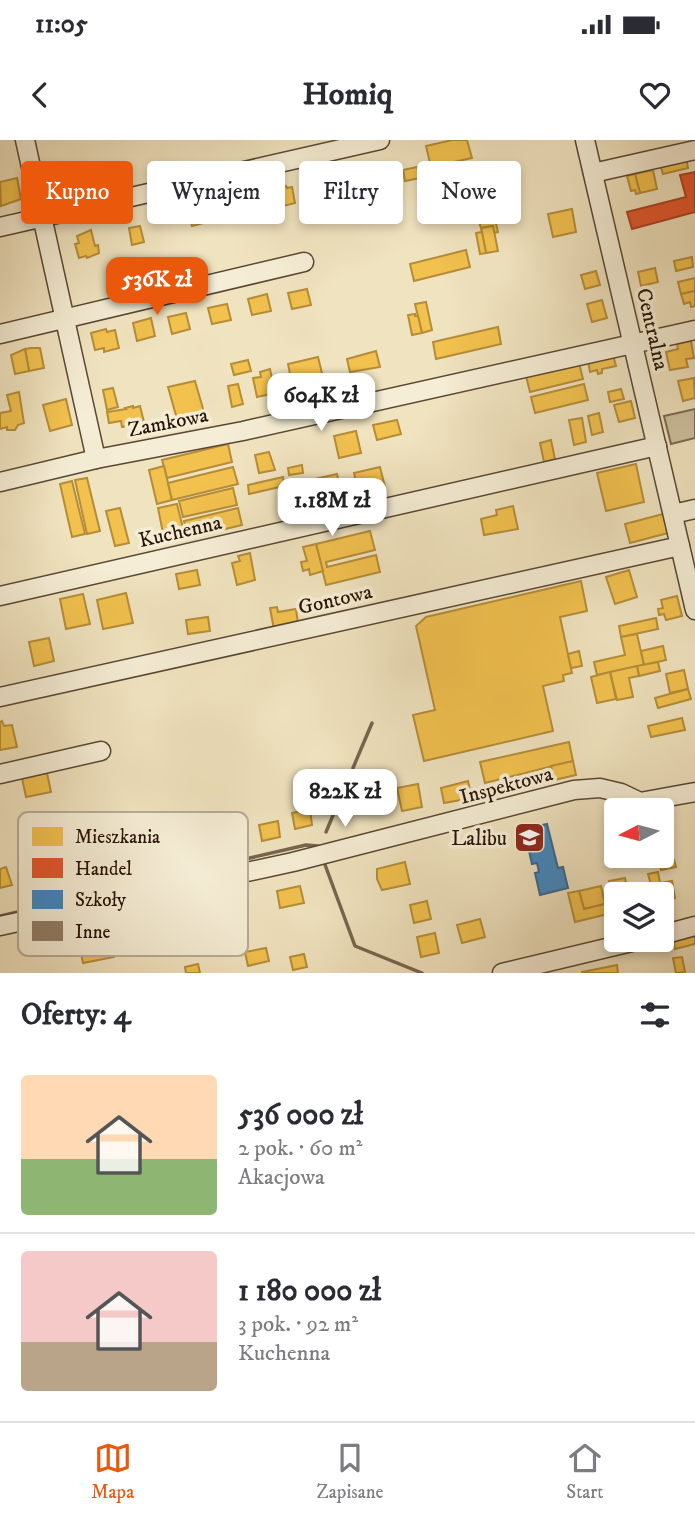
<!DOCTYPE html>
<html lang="pl">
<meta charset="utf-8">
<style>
:root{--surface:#fff;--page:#f7f7f7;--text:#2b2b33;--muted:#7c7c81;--line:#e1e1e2;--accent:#ea580c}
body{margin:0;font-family:"IM FELL DW Pica",serif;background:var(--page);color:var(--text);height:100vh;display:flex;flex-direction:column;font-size:26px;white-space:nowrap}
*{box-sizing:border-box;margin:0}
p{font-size:23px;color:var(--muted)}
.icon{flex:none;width:38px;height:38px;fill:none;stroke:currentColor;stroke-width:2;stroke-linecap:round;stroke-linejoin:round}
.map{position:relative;height:833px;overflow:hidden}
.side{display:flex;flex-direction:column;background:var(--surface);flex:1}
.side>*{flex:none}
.hud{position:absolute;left:21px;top:21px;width:654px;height:63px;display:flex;gap:14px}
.needle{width:46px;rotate:264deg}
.buttons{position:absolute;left:604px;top:658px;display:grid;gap:14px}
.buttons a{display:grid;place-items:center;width:70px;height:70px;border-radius:7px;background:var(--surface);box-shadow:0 4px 10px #0003;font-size:35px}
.price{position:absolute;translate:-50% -60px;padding:0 16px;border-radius:14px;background:#fff;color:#222;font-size:23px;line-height:46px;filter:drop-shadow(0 2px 4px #0008)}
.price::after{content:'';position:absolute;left:50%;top:42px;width:21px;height:16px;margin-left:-10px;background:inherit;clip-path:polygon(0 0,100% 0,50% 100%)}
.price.selected{background:var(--accent);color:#fff}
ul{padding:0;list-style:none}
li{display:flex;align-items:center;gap:21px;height:175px;padding:0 21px}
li+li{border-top:2px solid var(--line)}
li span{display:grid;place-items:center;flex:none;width:196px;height:140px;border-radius:7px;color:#555}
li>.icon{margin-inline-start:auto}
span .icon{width:84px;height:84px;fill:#fffc;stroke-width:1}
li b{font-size:30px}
h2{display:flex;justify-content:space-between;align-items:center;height:84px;padding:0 21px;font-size:30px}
.pill{padding:0 24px;border-radius:7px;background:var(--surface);box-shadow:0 4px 10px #0003;font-size:24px;line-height:63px}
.pill.selected{background:var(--accent);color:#fff}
.status{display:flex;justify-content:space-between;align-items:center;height:49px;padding:0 35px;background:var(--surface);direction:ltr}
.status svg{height:19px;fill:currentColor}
header{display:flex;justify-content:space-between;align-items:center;height:91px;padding:0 21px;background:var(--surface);font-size:32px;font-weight:800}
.tab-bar{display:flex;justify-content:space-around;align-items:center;height:98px;border-top:2px solid var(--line);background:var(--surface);font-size:19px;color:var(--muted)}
.tab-bar a{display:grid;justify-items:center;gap:4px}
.tab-bar .selected{color:var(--accent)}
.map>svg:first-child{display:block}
.green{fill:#cec09f;stroke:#7a6a52;stroke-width:2}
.homes{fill:#f2c14e;stroke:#b58d38;stroke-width:2}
.shops{fill:#e4572e;stroke:#ab4322;stroke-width:2}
.schools{fill:#3f88c5;stroke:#38658b;stroke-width:2}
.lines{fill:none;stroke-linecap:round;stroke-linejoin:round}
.stream{stroke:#77654f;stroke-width:3.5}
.building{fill:#907f66;stroke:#271305;stroke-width:2}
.minor-casing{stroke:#594734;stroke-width:21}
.minor{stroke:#f5edd5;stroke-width:18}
.labels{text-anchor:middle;stroke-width:7;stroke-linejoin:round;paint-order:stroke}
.street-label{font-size:21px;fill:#271305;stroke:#f5edd5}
.poi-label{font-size:21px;fill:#271305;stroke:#f5edd5;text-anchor:end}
.key{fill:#f5edd5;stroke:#b7ac97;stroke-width:2}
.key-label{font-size:19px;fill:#271305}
</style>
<div class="status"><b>11:05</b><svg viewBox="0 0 49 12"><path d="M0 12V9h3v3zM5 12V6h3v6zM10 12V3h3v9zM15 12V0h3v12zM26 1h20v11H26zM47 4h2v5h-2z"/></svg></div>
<header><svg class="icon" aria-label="back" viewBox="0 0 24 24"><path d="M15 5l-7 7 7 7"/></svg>Homiq<svg class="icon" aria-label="heart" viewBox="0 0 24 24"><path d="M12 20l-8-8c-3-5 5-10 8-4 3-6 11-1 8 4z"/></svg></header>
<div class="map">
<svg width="695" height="833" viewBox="0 0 695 833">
<rect width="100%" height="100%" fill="#f0e3bf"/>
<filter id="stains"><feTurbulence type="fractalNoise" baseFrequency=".00286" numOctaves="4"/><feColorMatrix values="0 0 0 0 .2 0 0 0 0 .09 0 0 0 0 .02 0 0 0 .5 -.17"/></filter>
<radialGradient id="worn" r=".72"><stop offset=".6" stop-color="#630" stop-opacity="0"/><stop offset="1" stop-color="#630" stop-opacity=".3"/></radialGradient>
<path class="green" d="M695 269V298L671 304 664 276Z"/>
<g class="homes">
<path d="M452 0H467L472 18 431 27 426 6Z"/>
<path d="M686 18 688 28 663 34 660 24Z"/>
<path d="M386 25 390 44 364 50 360 30Z"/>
<path d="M417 27 420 38 405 41 403 30Z"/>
<path d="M344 29 346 54 330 57 329 55 324 56 319 47 320 39 333 36 332 32Z"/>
<path d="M653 30 657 49 640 53 635 34Z"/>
<path d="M635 34 640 53 636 54 635 50 631 51 627 36Z"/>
<path d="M17 38 21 59 1 66 0 42Z"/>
<path d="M286 46 287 48 292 47 295 63 279 67 275 51Z"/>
<path d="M250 55 254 71 241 74 242 78 230 81 226 62Z"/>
<path d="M214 60 219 79 192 86 187 66Z"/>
<path d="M572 69 576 92 553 97 548 74Z"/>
<path d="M495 79 498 92 494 93 493 86 481 88 479 82Z"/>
<path d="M140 86 144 102 132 105 129 88Z"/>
<path d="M493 86 498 111 486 113 481 88Z"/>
<path d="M91 90 95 106 98 105 99 113 87 118 86 116 79 118 75 104 79 103 77 96Z"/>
<path d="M482 92 486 113 480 114 476 93Z"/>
<path d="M466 110 470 127 414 141 410 124Z"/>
<path d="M692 117 693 127 676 131 674 121Z"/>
<path d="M655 128 658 142 641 146 638 132Z"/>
<path d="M596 131 600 145 585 149 581 135Z"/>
<path d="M695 138V151L681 154 678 142Z"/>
<path d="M307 149 311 165 292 169 288 153Z"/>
<path d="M695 151V166L691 167 690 162 684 164 681 154Z"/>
<path d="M267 154 271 171 252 175 248 159Z"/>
<path d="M602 160 607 178 592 182 587 164Z"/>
<path d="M426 162 432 190 422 193 415 164Z"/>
<path d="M227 164 231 180 212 184 208 168Z"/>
<path d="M186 173 190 189 172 194 168 177Z"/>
<path d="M415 174V176H418L422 193 412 195 408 175Z"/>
<path d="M151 178 155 196 137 201 133 183Z"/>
<path d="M498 187 501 204 436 219 433 202Z"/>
<path d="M106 189 107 192 115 190 119 208 104 212V208L95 210 91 193Z"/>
<path d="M691 201 694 218 686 219 688 227 670 230 666 212 678 209 677 204Z"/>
<path d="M31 208H40L44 228 29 231 25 209Z"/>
<path d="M25 209 29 231 15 234 11 215Z"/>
<path d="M376 211 380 227 350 232 347 219Z"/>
<path d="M613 215 616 226 602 229V233L598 234 597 230 590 232 588 221Z"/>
<path d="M318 217 323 237 313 239 314 243 293 248 288 224Z"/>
<path d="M248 220 251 231 234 235 231 224Z"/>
<path d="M579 223 583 239 530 252 526 236Z"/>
<path d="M270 229 275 253 257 257 253 238 261 237 260 232Z"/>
<path d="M694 238 695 258 683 261 678 241Z"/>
<path d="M195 241 204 272 177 279 168 247Z"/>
<path d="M238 244 243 264 232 267 228 246Z"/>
<path d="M584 244 588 260 535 273 531 257Z"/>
<path d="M113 248 118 267 107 270 103 250Z"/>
<path d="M621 249 624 259 610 262 608 252Z"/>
<path d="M19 252 24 283 18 285 15 290H7V287L0 289V273L11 271 7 255Z"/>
<path d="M66 259 72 285 50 291 43 265Z"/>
<path d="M631 261 635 278 619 282 614 265Z"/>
<path d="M133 266V268L140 266 144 282 122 287 121 281 109 283 107 272 126 269 125 268Z"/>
<path d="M599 273 603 292 592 295 588 276Z"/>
<path d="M582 278 586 302 574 305 569 280Z"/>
<path d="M397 280 401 294 377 300 373 285Z"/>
<path d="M356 291 361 313 339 318 334 296Z"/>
<path d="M551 300 555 319 544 322 540 303Z"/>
<path d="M228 304 232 322 167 338 162 320Z"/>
<path d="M269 312 275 330 259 333 255 315Z"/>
<path d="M636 324 644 362 606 371 597 333Z"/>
<path d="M302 325 303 333 289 335 288 328Z"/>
<path d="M164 326 172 360 157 364 149 330Z"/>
<path d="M233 327 238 344 172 360 168 343Z"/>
<path d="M380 327 385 347 359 354 354 333Z"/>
<path d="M337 334 342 356 320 361 315 339Z"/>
<path d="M283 337 284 346 249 354 248 345Z"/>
<path d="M87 338 100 391 87 394 75 340Z"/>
<path d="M72 341 85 394 72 397 60 344Z"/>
<path d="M233 348 237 365 183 377 179 361Z"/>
<path d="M177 364 183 388 163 393 158 368Z"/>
<path d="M513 366 518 389 484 395 481 379 497 375 496 370Z"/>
<path d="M120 368 129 403 115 406 106 371Z"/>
<path d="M238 368 242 385 188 398 184 381Z"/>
<path d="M663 374 668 393 630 403 625 384Z"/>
<path d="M370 391 375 410 326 422 327 427 376 415 380 432 326 445 316 404Z"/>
<path d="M316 404 323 431 310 435 309 429 303 431 301 422 307 421 303 407Z"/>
<path d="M250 413 255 440 237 445 232 423 240 421 238 416Z"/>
<path d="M197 430 200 445 179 449 176 434Z"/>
<path d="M629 430 637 457 615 464 606 437Z"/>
<path d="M581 441 587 471 560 477 572 533 563 535 564 541 543 546 553 591 424 621 413 575 435 570 416 486 426 477Z"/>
<path d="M126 453 133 483 103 489 97 460Z"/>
<path d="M83 454 90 484 66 489 60 459Z"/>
<path d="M677 456 682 476 666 480 664 474 659 475 658 469 663 468 661 460Z"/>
<path d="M277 467 278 472 296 469 298 483 275 495 270 468Z"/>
<path d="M208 477 210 491 188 494 186 480Z"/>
<path d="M656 478 658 489 621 497 619 486Z"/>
<path d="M637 494 644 525 597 535 594 522 625 515 621 497Z"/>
<path d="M49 498 54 521 34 526 29 502Z"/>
<path d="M663 506 666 520 644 525 641 511Z"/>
<path d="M579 511 582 526 571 528 568 514Z"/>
<path d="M658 522 660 531 639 536 637 526Z"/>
<path d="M637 526 639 536 629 538 633 557 617 560 610 532Z"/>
<path d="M684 530 688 549 670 553 666 534Z"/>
<path d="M610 532 616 559 597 563 591 537Z"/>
<path d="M688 549 691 559 658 568 655 558Z"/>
<path d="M682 578 685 590 651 597 648 586Z"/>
<path d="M2 581 4 586 12 585 17 607 0 610V582Z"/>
<path d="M569 602 573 621 485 643 480 622Z"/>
<path d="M573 621 576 635 554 640 551 626Z"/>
<path d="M47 633 51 652 26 657 22 638Z"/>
<path d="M468 641 472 658 444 663 441 648Z"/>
<path d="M418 644 422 667 402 671 397 648Z"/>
<path d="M310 669 312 685 295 689 292 673Z"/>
<path d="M278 681 280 697 262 701 259 685Z"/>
<path d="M674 720 676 727 661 730 659 723Z"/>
<path d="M405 722 410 744 382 750 377 739V729Z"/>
<path d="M6 727 12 745 0 748V729Z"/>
<path d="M658 732 660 743 672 741 675 758 662 761V754H644L643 747 651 745 648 734Z"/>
<path d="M625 738 628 754H616V759L612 760 609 741Z"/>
<path d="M300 746 304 763 280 768 277 751Z"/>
<path d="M601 746 605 764 584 769 579 751Z"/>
<path d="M579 751 584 769 605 764 608 774 575 782 568 753Z"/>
<path d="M427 761 431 779 414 783 410 765Z"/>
<path d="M480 779 485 797 462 803 457 785Z"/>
<path d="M435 793 439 813 421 817 417 797Z"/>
<path d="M109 794 114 817 83 823 80 809 98 804 96 796Z"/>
<path d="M695 794V804L675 809 673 799Z"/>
<path d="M266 808 269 821 248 826 245 812Z"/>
<path d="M304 814 307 827 293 830 290 817Z"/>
<path d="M682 817 685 832 676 833 673 818Z"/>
<path d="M198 824 200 833H186L185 827Z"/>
<path d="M617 825 618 833H582V832Z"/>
</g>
<path class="shops" d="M695 32V72L632 89 627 72 686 57 680 35Z"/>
<path class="schools" d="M547 684 558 728 563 727 568 748 540 755 535 733 539 732 537 723 532 724 524 689Z"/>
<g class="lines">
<g class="stream">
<path d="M353 628 372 583"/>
<path d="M326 692 347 642"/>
<path d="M324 722 355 806 422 833"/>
<path d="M0 776 306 705 318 706"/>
</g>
</g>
<path class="building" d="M461 62 463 67 467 66 468 70 463 71 464 73 449 77 446 65Z"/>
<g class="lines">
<defs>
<g id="minor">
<path d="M25 0 96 319"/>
<path d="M585 0 695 470"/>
<path d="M593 33 695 10"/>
<path d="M0 87 380 0"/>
<path d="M0 194 304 122"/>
<path d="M0 342 96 319 243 291 695 190"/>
<path d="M673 374 695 369"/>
<path d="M0 456 657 306"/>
<path d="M0 557 680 406"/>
<path d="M0 634 101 611"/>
<path d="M0 786 293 722 574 650 600 648 621 653 640 662 695 652"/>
<path d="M662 795 695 786"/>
<path d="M502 833 640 800"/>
</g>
</defs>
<use href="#minor" class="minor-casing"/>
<use href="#minor" class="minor"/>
</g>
<defs>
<symbol id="school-square" viewBox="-11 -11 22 22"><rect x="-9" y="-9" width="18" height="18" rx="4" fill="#8f2418" stroke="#f5edd5"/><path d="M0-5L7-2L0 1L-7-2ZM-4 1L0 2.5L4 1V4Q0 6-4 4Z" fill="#fff"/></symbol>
</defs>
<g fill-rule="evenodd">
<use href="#school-square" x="512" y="680" width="35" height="35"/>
</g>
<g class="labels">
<g class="street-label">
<text transform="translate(653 189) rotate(77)" y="7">Centralna</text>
<text transform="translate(168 282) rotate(-11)" y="7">Zamkowa</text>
<text transform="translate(180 391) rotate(-13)" y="7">Kuchenna</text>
<text transform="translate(335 459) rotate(-13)" y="7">Gontowa</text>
<text transform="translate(506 645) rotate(-15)" y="7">Inspektowa</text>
</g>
<g class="poi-label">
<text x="507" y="705">Lalibu</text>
</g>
</g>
<rect x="18" y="672" width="230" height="144" rx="10" class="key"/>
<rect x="32" y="687" width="31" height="19" fill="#f2c14e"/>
<rect x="32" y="718" width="31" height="20" fill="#e4572e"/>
<rect x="32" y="750" width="31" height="19" fill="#3f88c5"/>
<rect x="32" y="781" width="31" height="20" fill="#907f66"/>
<g class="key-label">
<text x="75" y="703">Mieszkania</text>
<text x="75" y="735">Handel</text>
<text x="75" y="766">Szkoły</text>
<text x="75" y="798">Inne</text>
</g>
<rect width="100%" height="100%" filter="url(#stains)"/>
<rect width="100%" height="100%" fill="url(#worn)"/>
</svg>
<div class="buttons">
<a><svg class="needle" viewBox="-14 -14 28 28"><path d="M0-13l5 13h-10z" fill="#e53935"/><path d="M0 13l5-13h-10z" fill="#7c7c81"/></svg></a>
<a><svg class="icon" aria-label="layers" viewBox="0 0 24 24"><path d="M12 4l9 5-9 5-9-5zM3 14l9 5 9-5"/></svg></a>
</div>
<b class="price selected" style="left:157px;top:177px">536K zł</b>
<b class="price" style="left:321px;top:293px">604K zł</b>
<b class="price" style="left:332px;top:398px">1.18M zł</b>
<b class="price" style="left:345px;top:689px">822K zł</b>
<div class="hud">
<a class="pill selected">Kupno</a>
<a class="pill">Wynajem</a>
<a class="pill">Filtry</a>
<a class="pill">Nowe</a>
</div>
</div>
<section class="side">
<h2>Oferty: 4<svg class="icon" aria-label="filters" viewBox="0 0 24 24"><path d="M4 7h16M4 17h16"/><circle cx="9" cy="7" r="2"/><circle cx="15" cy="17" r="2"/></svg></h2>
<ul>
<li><span style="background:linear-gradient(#ffd9b3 60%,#8fb573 0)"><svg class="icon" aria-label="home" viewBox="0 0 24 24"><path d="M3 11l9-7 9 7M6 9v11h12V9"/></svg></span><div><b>536 000 zł</b><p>2 pok. · 60 m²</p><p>Akacjowa</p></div></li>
<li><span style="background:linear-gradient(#f6c9c9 65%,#b9a48a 0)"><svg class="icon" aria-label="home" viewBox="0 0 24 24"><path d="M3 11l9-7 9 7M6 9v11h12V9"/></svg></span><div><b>1 180 000 zł</b><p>3 pok. · 92 m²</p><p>Kuchenna</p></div></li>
</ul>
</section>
<nav class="tab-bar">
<a class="selected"><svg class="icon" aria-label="map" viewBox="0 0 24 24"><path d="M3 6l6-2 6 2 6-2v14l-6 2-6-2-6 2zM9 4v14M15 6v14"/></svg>Mapa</a>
<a><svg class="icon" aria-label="saved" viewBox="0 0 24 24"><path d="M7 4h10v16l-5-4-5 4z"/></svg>Zapisane</a>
<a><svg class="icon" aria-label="home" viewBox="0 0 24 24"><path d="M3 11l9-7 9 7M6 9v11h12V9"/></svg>Start</a>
</nav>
